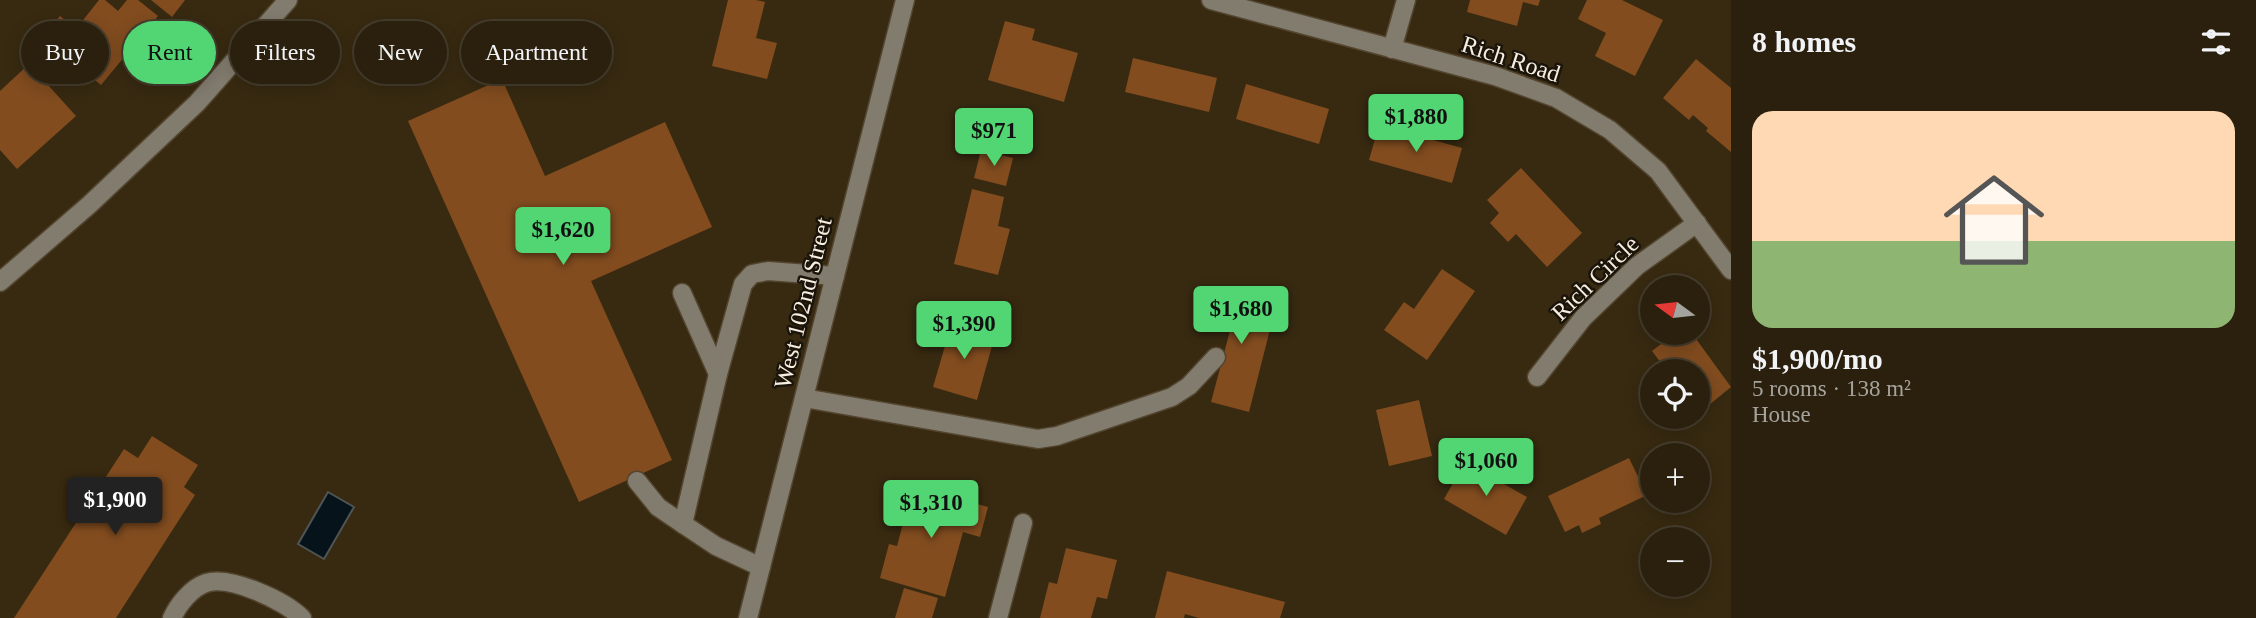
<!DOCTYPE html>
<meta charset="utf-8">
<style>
:root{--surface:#2a200d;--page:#362d1b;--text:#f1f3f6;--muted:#a5a39d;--line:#463e2e;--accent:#52d673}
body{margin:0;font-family:"Times New Roman",serif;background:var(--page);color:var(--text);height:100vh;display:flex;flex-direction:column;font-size:26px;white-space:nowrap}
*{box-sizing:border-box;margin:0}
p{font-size:23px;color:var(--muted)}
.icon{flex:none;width:38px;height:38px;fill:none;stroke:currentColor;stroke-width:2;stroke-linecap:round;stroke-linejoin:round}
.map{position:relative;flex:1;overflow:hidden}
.details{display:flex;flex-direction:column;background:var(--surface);width:525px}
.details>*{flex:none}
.banner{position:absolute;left:21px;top:21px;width:665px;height:63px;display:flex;gap:14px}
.needle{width:46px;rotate:285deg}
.tools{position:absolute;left:1640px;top:275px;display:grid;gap:14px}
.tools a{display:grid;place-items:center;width:70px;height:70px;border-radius:50%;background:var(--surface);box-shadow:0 4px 18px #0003,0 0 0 2px var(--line);font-size:35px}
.price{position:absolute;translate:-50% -60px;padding:0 16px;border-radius:7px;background:var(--accent);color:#111;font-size:23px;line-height:46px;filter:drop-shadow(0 2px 4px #0008)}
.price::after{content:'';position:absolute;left:50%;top:42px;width:21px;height:16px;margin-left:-10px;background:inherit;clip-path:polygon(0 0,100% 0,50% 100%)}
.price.active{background:#222;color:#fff}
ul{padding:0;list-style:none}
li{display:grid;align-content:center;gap:14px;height:371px;padding:0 21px}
li span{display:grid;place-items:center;height:217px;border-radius:21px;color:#555}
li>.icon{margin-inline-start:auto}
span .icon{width:126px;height:126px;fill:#fffc;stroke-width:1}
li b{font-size:30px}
h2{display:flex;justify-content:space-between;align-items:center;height:84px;padding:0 21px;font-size:30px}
.chip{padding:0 24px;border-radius:32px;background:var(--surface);box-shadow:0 4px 18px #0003,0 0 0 2px var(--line);font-size:24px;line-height:63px}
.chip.active{background:var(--accent);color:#111}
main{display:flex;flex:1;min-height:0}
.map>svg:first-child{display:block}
.water{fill:#07131a;stroke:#4f5555;stroke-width:2}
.building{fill:#824c1f}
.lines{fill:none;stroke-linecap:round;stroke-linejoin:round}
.minor-casing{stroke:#53452e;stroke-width:21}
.minor{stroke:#827c6f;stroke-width:18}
.labels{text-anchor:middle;stroke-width:5;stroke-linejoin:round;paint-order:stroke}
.street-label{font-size:24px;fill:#f7eedf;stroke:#1a140a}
</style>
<main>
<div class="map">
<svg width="1731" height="618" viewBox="0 0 1731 618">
<rect width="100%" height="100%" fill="#382a11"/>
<path class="water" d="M328 492 354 507 324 559 298 544Z"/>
<g class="building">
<path d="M99 0H105L118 11 127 0H138L158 16 101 85 43 37 60 16 76 29Z"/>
<path d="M151 0H185L172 17Z"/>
<path d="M728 0H756L765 2 756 38 777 43 767 79 712 66Z"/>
<path d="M1470 0H1540L1538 6 1523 2 1517 26 1467 12Z"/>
<path d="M1587 0H1622L1663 20 1635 76 1595 56 1606 33 1578 19Z"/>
<path d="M1005 21 1035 29 1032 40 1078 53 1064 102 988 80Z"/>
<path d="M1133 58 1217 78 1209 112 1125 92Z"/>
<path d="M1696 59 1731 88V152L1706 131 1708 128 1693 115 1689 120 1663 98Z"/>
<path d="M29 64 76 116 17 169 0 150V91Z"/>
<path d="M502 79 545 176 665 122 712 227 591 281 672 460 579 502 408 121Z"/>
<path d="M1246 84 1329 109 1319 144 1236 119Z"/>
<path d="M1379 125 1462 148 1452 183 1369 160Z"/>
<path d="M981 150 1013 158 1006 186 974 178Z"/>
<path d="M1521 168 1582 233 1547 267 1516 234 1508 242 1490 223 1499 213 1487 200Z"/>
<path d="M972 189 1004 197 998 226 1010 229 998 275 954 264Z"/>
<path d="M1442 269 1475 291 1427 360 1384 330 1404 302 1414 309Z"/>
<path d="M1220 288 1277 302 1249 412 1211 402 1231 327 1210 322Z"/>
<path d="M952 322 995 335 977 400 933 387Z"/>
<path d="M1677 332H1691L1731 387 1698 414V371H1667L1652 351Z"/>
<path d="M1419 400 1432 456 1389 466 1376 410Z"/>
<path d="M152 436 198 465 184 487 195 495 116 618H14L124 449 138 458Z"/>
<path d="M1629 458 1647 495 1599 518 1601 524 1582 533 1579 525 1565 532 1548 496Z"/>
<path d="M1465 462 1527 497 1506 535 1444 499Z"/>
<path d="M913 486 988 507 980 537 963 532 945 597 880 578 889 544 897 546Z"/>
<path d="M1066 548 1117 560 1107 599 1097 597 1091 618H1040L1049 582 1057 584Z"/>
<path d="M1167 571 1285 602 1280 618H1199L1185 614 1184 618H1155Z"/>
<path d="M904 588 938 598 932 618H895Z"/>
</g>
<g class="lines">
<defs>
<g id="minor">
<path d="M1211 0 1495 76 1556 98 1610 130 1658 171 1731 270"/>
<path d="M1392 49 1406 0"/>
<path d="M0 282 89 205 197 103 288 0"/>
<path d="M682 293 718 374"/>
<path d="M1537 377 1583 318 1637 266 1697 223"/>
<path d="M804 398 1038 439 1057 436 1172 397 1189 386 1216 357"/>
<path d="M637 481 658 507 683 524"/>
<path d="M761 567 716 546 683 524 718 374 743 284 752 274 768 271 835 276"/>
<path d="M172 618C178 605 191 588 206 583 230 575 285 601 302 618"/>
<path d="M748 618 905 0"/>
<path d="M998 618 1023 523"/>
</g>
</defs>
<use href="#minor" class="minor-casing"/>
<use href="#minor" class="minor"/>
</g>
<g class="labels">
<g class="street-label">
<text transform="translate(1511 59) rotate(18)" y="8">Rich Road</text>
<text transform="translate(1595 278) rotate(-44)" y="8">Rich Circle</text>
<text transform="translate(803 303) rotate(-76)" y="8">West 102nd Street</text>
</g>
</g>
</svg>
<div class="tools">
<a><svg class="needle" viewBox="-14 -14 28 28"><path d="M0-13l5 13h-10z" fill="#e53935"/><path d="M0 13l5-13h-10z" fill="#a5a39d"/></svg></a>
<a><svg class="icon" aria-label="locate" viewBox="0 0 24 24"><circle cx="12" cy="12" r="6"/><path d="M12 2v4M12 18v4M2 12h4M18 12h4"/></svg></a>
<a>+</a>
<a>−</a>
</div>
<b class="price" style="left:1416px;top:154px">$1,880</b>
<b class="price" style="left:994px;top:168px">$971</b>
<b class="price" style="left:563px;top:267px">$1,620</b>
<b class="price" style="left:1241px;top:346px">$1,680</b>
<b class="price" style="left:964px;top:361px">$1,390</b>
<b class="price" style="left:1486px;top:498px">$1,060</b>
<b class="price active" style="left:115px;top:537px">$1,900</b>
<b class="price" style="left:931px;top:540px">$1,310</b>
<div class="banner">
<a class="chip">Buy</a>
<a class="chip active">Rent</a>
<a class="chip">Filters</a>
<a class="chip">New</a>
<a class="chip">Apartment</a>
</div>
</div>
<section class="details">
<h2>8 homes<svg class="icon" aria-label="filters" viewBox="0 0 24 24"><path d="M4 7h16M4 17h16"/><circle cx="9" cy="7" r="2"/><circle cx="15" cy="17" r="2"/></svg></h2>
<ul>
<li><span style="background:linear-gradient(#ffd9b3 60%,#8fb573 0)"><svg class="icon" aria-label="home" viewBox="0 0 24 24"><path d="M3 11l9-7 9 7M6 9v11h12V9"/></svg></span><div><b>$1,900/mo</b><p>5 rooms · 138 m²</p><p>House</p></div></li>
</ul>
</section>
</main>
